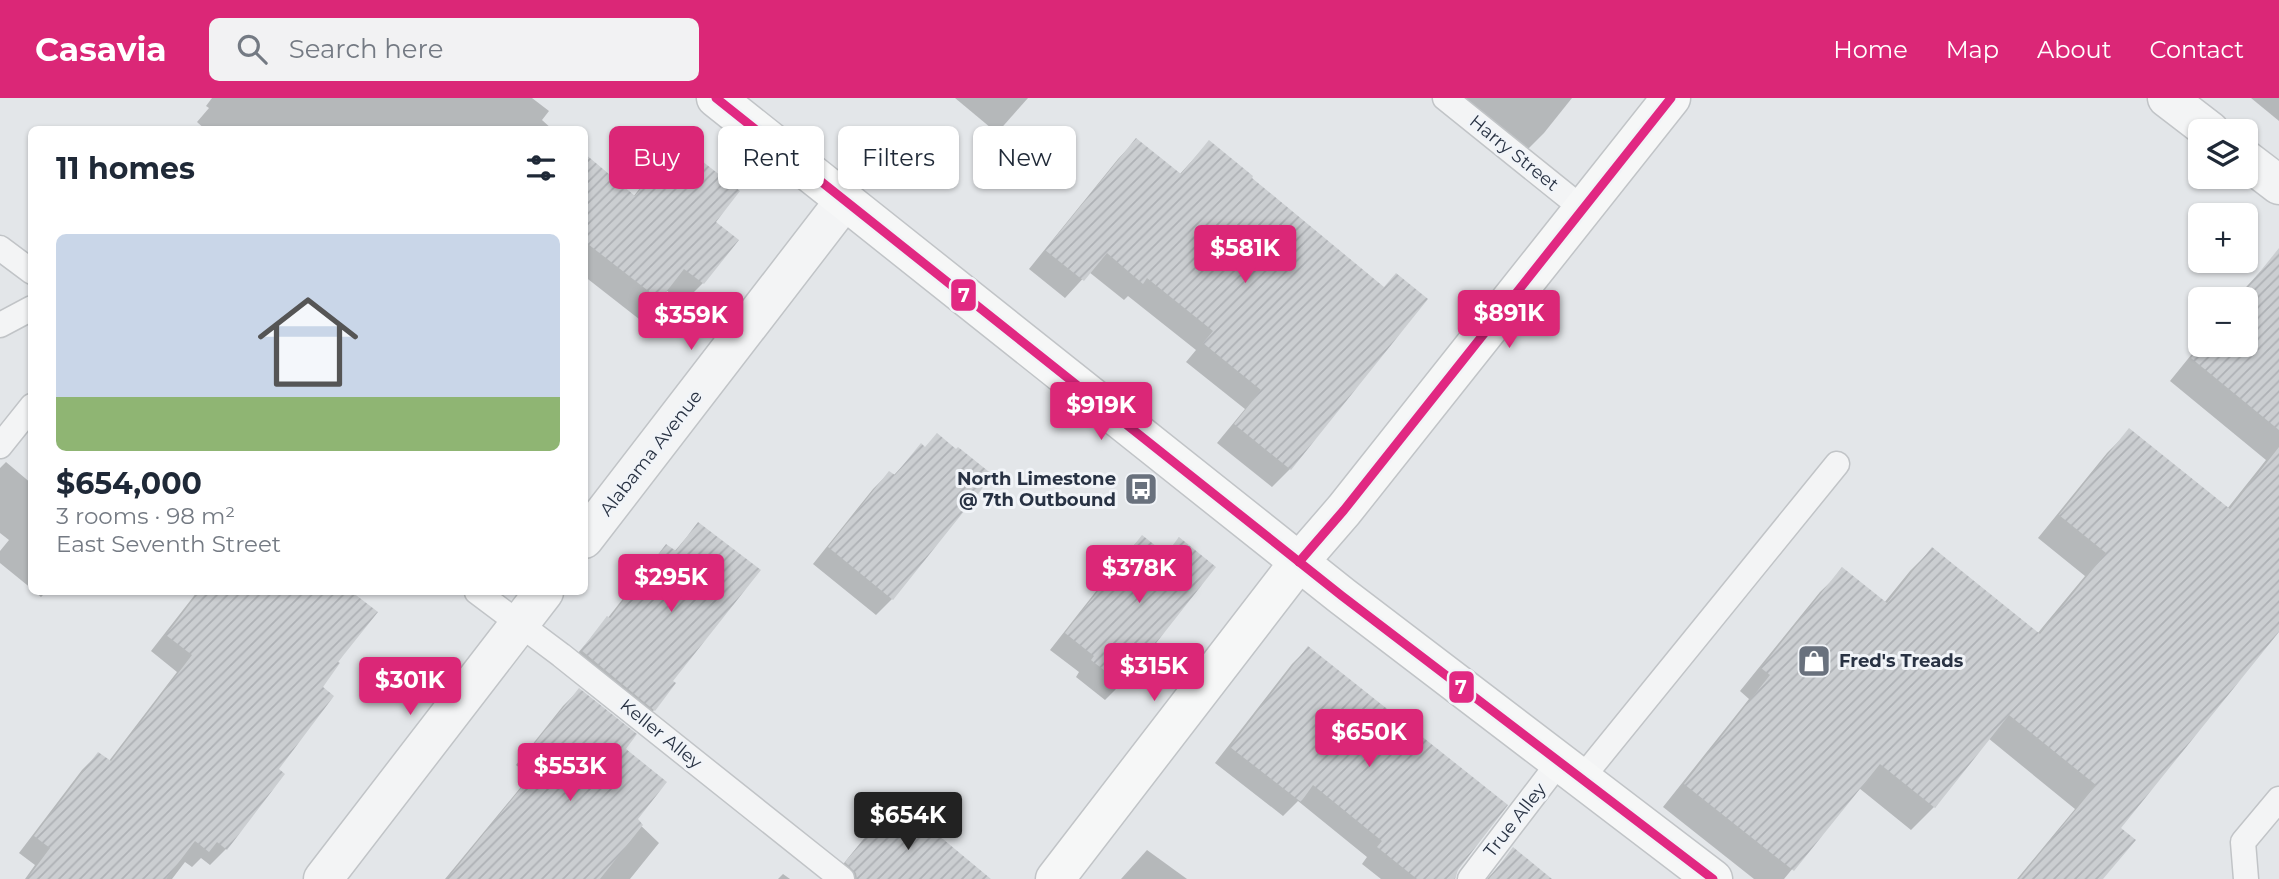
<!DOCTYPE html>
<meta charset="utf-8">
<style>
:root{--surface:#fff;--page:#f2f2f3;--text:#1f2937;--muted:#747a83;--line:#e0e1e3;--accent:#db2777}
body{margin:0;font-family:Montserrat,sans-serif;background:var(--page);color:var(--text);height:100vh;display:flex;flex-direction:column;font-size:26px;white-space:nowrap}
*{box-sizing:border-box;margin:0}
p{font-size:23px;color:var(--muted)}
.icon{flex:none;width:38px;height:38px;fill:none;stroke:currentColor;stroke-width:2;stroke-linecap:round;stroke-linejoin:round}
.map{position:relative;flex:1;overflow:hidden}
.sheet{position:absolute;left:28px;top:28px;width:560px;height:469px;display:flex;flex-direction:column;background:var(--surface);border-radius:10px;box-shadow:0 2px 5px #0004}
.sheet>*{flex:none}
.guide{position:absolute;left:609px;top:28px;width:665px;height:63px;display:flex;gap:14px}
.tools{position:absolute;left:2188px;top:21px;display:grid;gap:14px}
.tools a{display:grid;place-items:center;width:70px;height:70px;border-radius:10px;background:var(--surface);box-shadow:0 2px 5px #0004;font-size:35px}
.price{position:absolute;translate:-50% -60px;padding:0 16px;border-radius:7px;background:var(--accent);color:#fff;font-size:23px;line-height:46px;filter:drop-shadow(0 2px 4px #0008)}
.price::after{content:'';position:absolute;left:50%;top:42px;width:21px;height:16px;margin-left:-10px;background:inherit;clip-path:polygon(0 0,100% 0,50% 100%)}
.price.current{background:#222;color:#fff}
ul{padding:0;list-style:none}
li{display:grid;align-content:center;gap:14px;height:371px;padding:0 28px}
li+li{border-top:2px solid var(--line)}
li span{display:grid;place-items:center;height:217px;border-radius:10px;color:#555}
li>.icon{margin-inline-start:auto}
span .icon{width:126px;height:126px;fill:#fffc;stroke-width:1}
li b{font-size:30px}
h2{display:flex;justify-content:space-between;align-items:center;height:84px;padding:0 28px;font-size:30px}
.tag{padding:0 24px;border-radius:10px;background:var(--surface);box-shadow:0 2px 5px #0004;font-size:24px;line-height:63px}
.tag.current{background:var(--accent);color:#fff}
header{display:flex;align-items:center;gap:42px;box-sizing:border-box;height:98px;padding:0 35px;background:var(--accent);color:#fff}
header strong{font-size:33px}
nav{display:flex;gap:38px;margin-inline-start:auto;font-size:24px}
.search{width:490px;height:63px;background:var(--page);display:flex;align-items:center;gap:18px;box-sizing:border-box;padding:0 24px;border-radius:10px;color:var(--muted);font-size:26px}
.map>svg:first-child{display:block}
.shadow{fill:#0003}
.building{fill:url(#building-hatch)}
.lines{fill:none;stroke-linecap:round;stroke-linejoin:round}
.lane-casing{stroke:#c1c4c7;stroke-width:27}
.street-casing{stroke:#c1c4c7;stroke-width:41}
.secondary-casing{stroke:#c1c4c7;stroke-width:41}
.lane{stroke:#f3f4f5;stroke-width:24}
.street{stroke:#f3f4f5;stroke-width:38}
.secondary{stroke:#f6f7f7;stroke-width:38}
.bus-1-casing{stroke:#f1f4f8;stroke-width:14}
.bus-1{stroke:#e12882;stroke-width:9}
.labels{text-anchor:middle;stroke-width:6;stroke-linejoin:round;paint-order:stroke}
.street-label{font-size:18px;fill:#283243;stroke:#f1f4f8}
.poi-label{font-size:18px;font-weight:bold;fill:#283243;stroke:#f1f4f8;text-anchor:end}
.line-badge{stroke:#f1f4f8;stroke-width:2.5}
.badge-label{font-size:19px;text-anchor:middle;font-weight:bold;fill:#fff}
</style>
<header>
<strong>Casavia</strong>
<div class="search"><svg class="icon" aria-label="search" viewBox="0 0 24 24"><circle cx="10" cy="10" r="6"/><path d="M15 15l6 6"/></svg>Search here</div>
<nav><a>Home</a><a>Map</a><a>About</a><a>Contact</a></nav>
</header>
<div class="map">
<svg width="2279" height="781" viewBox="0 0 2279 781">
<defs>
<pattern id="building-hatch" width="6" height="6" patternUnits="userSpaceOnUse" patternTransform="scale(1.75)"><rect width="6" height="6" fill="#cbced1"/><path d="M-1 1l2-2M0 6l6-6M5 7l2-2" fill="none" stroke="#aeb1b5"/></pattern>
</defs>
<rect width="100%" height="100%" fill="#e3e6e9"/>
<g class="shadow">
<path d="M212 0H532L549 13 542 22 553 32H206L197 24 209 10 206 8Z"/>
<path d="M955 0H1028L997 35Z"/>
<path d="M1463 0H1572L1544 35 1522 57Z"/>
<path d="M2251 0H2279V23Z"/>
<path d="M1136 42 1179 77 1209 44 1290 371 1272 389 1217 345 1245 311 1186 264 1196 252 1128 198 1124 202 1089 174 1065 200 1029 171 1118 61Z"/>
<path d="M678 46 713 124 703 185 683 205 666 192 639 221 584 178V58L633 99 659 66Z"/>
<path d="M2272 161 2279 167V531L2119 730 2101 781H2017L2075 711 1988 640 1934 709 1911 732 1859 690 1784 781H1754L1663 709 1749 601 1740 593 1820 494 1843 472 1884 505 1910 473 1932 451 2037 536 2085 478 2038 440 2107 355 2130 332 2227 411 2266 362 2170 283 2200 246 2245 247V201H2235Z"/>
<path d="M921 348 892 501 876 517 813 466 873 391 889 375 893 378Z"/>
<path d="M6 364 32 386V491L0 465V453L9 442 0 435V370Z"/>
<path d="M698 426 671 583 654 612 638 628 566 569 607 521 651 465 667 449 674 454Z"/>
<path d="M1142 439 1164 456 1179 442 1121 586 1105 602 1076 579 1079 574 1050 552 1126 455Z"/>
<path d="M35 494H46L41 499Z"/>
<path d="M197 494H244L255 502 262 494H349L375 514 336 564 276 671 226 751 210 767 201 760 192 769 185 764 172 781H25L35 767 19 755 82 672 98 656 109 663 177 574 151 553Z"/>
<path d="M1308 550 1456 772 1455 781H1381L1362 766 1367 759 1298 703 1283 718 1215 665 1292 566Z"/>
<path d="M579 592 623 651 635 722 659 745 630 781H445L530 678 516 667 563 608Z"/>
<path d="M896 705 954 781H831L880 721Z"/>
<path d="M1147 752 1187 781H1121Z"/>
<path d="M1513 752 1550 781H1487Z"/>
<path d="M783 776 790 781H778Z"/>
</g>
<g class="building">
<path d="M1136 40 1181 76 1209 42 1253 78 1252 80 1384 189 1396 175 1428 201 1291 372 1234 326 1261 292 1203 245 1213 233 1147 180 1143 186 1107 155 1084 183 1045 152Z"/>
<path d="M678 44 740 93 716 124 739 142 704 186 684 171 660 202 584 143V55L635 98Z"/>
<path d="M2279 150V332L2191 260 2201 247H2245V201H2238Z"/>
<path d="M2129 330 2230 411 2279 349V534L2121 730 2136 742 2103 781H2019L2096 687 2009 617 1935 710 1880 666 1794 773 1684 686 1770 577 1761 570 1842 469 1887 505 1932 449 2040 536 2106 455 2059 417Z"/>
<path d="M937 335 956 351 958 349 993 377 893 502 828 449 889 373 895 377 921 345 925 349Z"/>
<path d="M698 424 761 472 673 583 676 585 655 613 581 552 607 518 610 520 666 446 676 453Z"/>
<path d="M1142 437 1166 456 1179 439 1216 469 1123 587 1091 562 1094 558 1065 535Z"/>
<path d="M199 494H352L378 514 338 564 340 565 323 589 334 598 279 671 285 676 227 752 217 744 209 754 195 743 166 781H27L50 750 34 738 98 654 111 663 192 557 166 537Z"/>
<path d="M1308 548 1508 707 1458 772 1455 781H1417L1377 749 1382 743 1313 687 1301 704 1230 649Z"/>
<path d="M579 590 637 636 626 651 667 684 638 721 643 727 600 781H447L545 661 531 650Z"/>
<path d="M896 702 991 781H857L856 775 845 764Z"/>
<path d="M1513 749 1552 781H1489Z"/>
</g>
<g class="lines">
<defs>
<g id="lane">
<path d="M1445 0 1583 111"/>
<path d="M0 150 32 174"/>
<path d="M0 227 32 210"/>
<path d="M0 348 32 308"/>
<path d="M477 494 561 557 842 781"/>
<path d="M1582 680 1837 366"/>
<path d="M1470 781 1560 663"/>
<path d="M2246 781 2243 744 2279 701"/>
</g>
<g id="street">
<path d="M2167 0 2210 33"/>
<path d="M2245 61 2279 87"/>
<path d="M584 441 845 102"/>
<path d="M323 781 544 494"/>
</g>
<g id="secondary">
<path d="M716 0 1342 498 1713 781"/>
<path d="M1055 781 1299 464 1344 412 1671 0"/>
</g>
</defs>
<use href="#lane" class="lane-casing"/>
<use href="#street" class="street-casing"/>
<use href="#secondary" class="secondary-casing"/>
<use href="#lane" class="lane"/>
<use href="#street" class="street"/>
<use href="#secondary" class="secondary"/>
<defs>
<g id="bus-1">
<path d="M716 0 1342 498 1713 781"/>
<path d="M1299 464 1344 412 1671 0"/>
</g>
</defs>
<use href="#bus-1" class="bus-1-casing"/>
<use href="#bus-1" class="bus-1"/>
</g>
<defs>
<symbol id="bus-square" viewBox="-11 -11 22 22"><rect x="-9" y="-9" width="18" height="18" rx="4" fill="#69717d" stroke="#f1f4f8"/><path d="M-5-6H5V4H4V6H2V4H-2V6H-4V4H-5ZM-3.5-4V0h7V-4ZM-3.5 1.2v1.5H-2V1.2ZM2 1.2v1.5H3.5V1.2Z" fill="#fff"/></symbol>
<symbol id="shop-square" viewBox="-11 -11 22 22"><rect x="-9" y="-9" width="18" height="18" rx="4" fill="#69717d" stroke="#f1f4f8"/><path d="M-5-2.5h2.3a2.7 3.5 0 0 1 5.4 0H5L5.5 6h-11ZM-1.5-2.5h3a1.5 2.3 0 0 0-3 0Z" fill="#fff"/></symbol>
</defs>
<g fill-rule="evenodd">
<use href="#bus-square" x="1122" y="372" width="38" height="38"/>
<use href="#shop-square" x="1795" y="544" width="38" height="38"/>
</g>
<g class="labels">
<g class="street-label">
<text transform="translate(1514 55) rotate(39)" y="6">Harry Street</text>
<text transform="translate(651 355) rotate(-52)" y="6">Alabama Avenue</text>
<text transform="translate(661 636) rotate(39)" y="6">Keller Alley</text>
<text transform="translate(1515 722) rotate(-52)" y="6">True Alley</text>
</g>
<g class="poi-label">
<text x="1116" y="387">North Limestone<tspan x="1116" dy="21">@ 7th Outbound</tspan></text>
<text x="1839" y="569" text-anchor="start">Fred's Treads</text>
</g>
</g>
<g class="line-badge">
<rect x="950" y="180" width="27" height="34" rx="7" fill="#e12882"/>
<rect x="1448" y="572" width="27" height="34" rx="7" fill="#e12882"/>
</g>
<g class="badge-label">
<text x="964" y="204">7</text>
<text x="1461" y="596">7</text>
</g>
</svg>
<div class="tools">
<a><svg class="icon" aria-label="layers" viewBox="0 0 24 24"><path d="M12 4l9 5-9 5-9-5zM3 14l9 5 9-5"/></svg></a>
<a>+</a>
<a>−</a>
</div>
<b class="price" style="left:1245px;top:187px">$581K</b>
<b class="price" style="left:1509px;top:252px">$891K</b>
<b class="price" style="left:691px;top:254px">$359K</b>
<b class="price" style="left:1101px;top:344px">$919K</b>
<b class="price" style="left:1139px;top:507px">$378K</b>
<b class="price" style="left:671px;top:516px">$295K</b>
<b class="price" style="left:1154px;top:605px">$315K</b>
<b class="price" style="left:410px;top:619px">$301K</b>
<b class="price" style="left:1369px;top:671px">$650K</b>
<b class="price" style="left:570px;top:705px">$553K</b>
<b class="price current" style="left:908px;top:754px">$654K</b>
<div class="guide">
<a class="tag current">Buy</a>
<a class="tag">Rent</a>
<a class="tag">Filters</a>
<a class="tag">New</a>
</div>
<section class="sheet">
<h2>11 homes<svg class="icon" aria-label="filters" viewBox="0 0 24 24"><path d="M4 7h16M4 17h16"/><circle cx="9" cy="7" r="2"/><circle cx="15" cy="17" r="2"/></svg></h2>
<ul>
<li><span style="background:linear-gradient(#c9d6e8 75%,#8fb573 0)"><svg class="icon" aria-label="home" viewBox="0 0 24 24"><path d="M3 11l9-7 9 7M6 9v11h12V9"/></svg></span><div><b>$654,000</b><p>3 rooms · 98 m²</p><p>East Seventh Street</p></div></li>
</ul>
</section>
</div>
